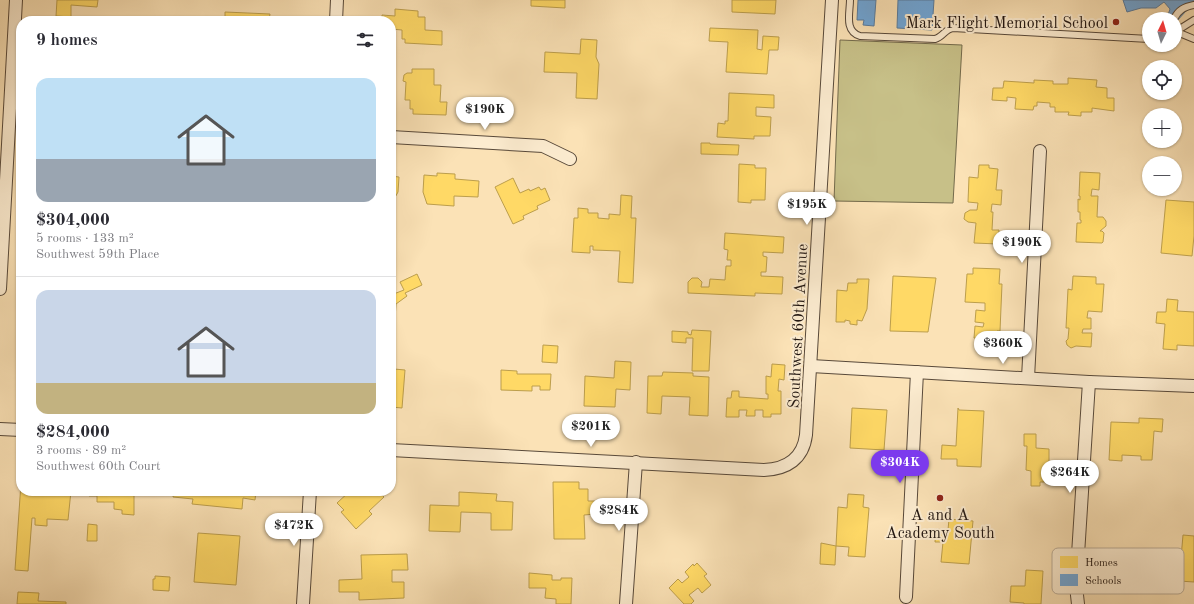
<!DOCTYPE html>
<meta charset="utf-8">
<style>
:root{--surface:#fff;--page:#f7f7f7;--text:#2b2b33;--muted:#7c7c81;--line:#e1e1e2;--accent:#7c3aed}
body{margin:0;font-family:"Old Standard TT",serif;background:var(--page);color:var(--text);height:100vh;display:flex;flex-direction:column;font-size:15px;white-space:nowrap}
*{box-sizing:border-box;margin:0}
p{font-size:13px;color:var(--muted)}
.icon{flex:none;width:22px;height:22px;fill:none;stroke:currentColor;stroke-width:2;stroke-linecap:round;stroke-linejoin:round}
.map{position:relative;flex:1;overflow:hidden}
.drawer{position:absolute;left:16px;top:16px;width:380px;height:480px;display:flex;flex-direction:column;background:var(--surface);border-radius:16px;box-shadow:0 1px 3px #0004}
.drawer>*{flex:none}
.needle{width:26px;rotate:5deg}
.buttons{position:absolute;left:1142px;top:12px;display:grid;gap:8px}
.buttons a{display:grid;place-items:center;width:40px;height:40px;border-radius:50%;background:var(--surface);box-shadow:0 1px 3px #0004;font-size:20px}
.price{position:absolute;translate:-50% -34px;padding:0 9px;border-radius:14px;background:#fff;color:#222;font-size:13px;line-height:26px;filter:drop-shadow(0 1px 2px #0008)}
.price::after{content:'';position:absolute;left:50%;top:24px;width:12px;height:9px;margin-left:-6px;background:inherit;clip-path:polygon(0 0,100% 0,50% 100%)}
.price.current{background:var(--accent);color:#fff}
ul{padding:0;list-style:none}
li{display:grid;align-content:center;gap:8px;height:212px;padding:0 20px}
li+li{border-top:1px solid var(--line)}
li span{display:grid;place-items:center;height:124px;border-radius:12px;color:#555}
li>.icon{margin-inline-start:auto}
span .icon{width:72px;height:72px;fill:#fffc;stroke-width:1}
li b{font-size:17px}
h2{display:flex;justify-content:space-between;align-items:center;height:48px;padding:0 20px;font-size:17px}
.map>svg:first-child{display:block}
.green{fill:#c7c088;stroke:#746b4c}
.homes{fill:#ffd966;stroke:#bc9e4c}
.schools{fill:#6fa8dc;stroke:#587c9f}
.lines{fill:none;stroke-linecap:round;stroke-linejoin:round}
.lane-casing{stroke:#58493a;stroke-width:8}
.street-casing{stroke:#58493a;stroke-width:14}
.lane{stroke:#fcecd0;stroke-width:6}
.street{stroke:#fcecd0;stroke-width:12}
.poi-dot{fill:#8f2418;stroke:#fcecd0;stroke-width:1.5}
.labels{text-anchor:middle;stroke-width:4;stroke-linejoin:round;paint-order:stroke}
.poi-label{font-size:16px;fill:#211611;stroke:#fcecd0;text-anchor:end}
.street-label{font-size:16px;fill:#211611;stroke:#fcecd0}
.key{fill:#fcecd0;stroke:#baac97;stroke-width:1}
.key-label{font-size:11px;fill:#211611}
</style>
<div class="map">
<svg width="1194" height="604" viewBox="0 0 1194 604">
<rect width="100%" height="100%" fill="#fbe2b6"/>
<filter id="stains"><feTurbulence type="fractalNoise" baseFrequency=".005" numOctaves="4"/><feColorMatrix values="0 0 0 0 .2 0 0 0 0 .09 0 0 0 0 .02 0 0 0 .5 -.17"/></filter>
<radialGradient id="worn" r=".72"><stop offset=".6" stop-color="#630" stop-opacity="0"/><stop offset="1" stop-color="#630" stop-opacity=".3"/></radialGradient>
<path class="green" d="M840 40 962 45 953 203 834 201Z"/>
<g class="homes">
<path d="M57 0H98L97 7 71 5V17L56 16Z"/>
<path d="M531 0H565V8L531 6Z"/>
<path d="M732 0H776L775 14 732 12Z"/>
<path d="M395 9 418 11V17H425V30L442 31V45L405 43V39H402V30L391 29V21H382V15L395 16Z"/>
<path d="M225 12 270 14 269 20 270 21H225Z"/>
<path d="M710 28 758 30 757 49 762 50 763 36 779 37 778 50H769L767 74 726 72 728 42 709 41Z"/>
<path d="M581 39 597 40 596 57 599 64 597 99 576 98 577 73 544 72 545 52 580 54Z"/>
<path d="M412 69H434V85H441L440 102H447L446 115 413 114V109H410V100H405L406 82 403 81 404 75 407 73H412Z"/>
<path d="M1068 78 1097 80 1096 87 1107 88V98H1114V111L1092 108V112H1081V116L1068 115 1069 112H1055V107H1050V103L1037 102V106H1034L1033 110 1015 109 1016 98 1007 97V101L992 100 993 88H1003L1004 81 1034 83V80L1053 81V84H1068Z"/>
<path d="M729 93 774 95V108L756 107V116L771 117 770 136H754V139L717 137 718 123 725 124V121H728Z"/>
<path d="M701 143H710V144L739 145 738 155 701 154Z"/>
<path d="M739 164 755 165V168H766L765 200H751V203L738 202Z"/>
<path d="M979 165H989V168L998 169 996 190H1002L1001 205 992 204 991 212H993L992 230H999L998 244 974 243 976 223 968 222 964 219 965 213 970 210H977L978 203 968 202 969 177 978 178Z"/>
<path d="M1080 172 1100 173 1099 190 1092 189 1091 196H1098L1097 217H1103L1106 221V226L1100 231H1102L1104 233 1103 242 1102 243 1076 242 1077 223H1081V220H1080V212H1078V199L1080 200V196H1079Z"/>
<path d="M437 173 455 174V179L479 181 478 197 454 196V206L427 204 423 192 424 175 437 176Z"/>
<path d="M391 176 399 177 398 192 393 201H391Z"/>
<path d="M513 178 520 193 529 189 530 191 539 187 541 190 545 188 550 200 537 206 538 209 523 216 524 219 513 224 495 187Z"/>
<path d="M621 195 632 196 631 218H636L633 283 618 282 620 251 593 250V246H590V253L572 252 574 218H578V208L588 209V213H598V218L609 219V214L620 215Z"/>
<path d="M1166 200 1194 202V236L1192 256 1161 253Z"/>
<path d="M725 233 784 237 783 253 763 252V256L767 257 766 272H761V276L783 277 782 294 755 293V296L688 293V282L692 278H698L702 282 701 287H709L710 279 725 280 726 266H731V260H727L728 250 724 249Z"/>
<path d="M973 268 1000 269 999 284H1002L1000 331H997L998 336 996 341 992 342 988 339 974 338 975 326 983 327 984 323 975 322 976 310 985 311V303L965 302 967 274H973Z"/>
<path d="M417 274 422 285 405 293 407 296 396 304 395 319H391V295L404 290 400 282Z"/>
<path d="M893 276 936 278 928 332 890 331Z"/>
<path d="M1073 276 1096 277V284H1104L1102 312 1088 311 1087 318H1091V329H1083L1082 333H1092L1091 347 1076 346 1071 348 1067 345 1066 341 1068 339 1069 328H1066L1068 289 1072 290Z"/>
<path d="M857 279H869L867 309 862 321 857 320V325L850 324V321L845 320V322H836L837 290 847 291 848 283H857Z"/>
<path d="M1167 299 1178 300 1177 311 1194 312V346L1177 345V350L1163 349 1165 324 1156 323 1157 312H1166Z"/>
<path d="M692 330 711 331 709 371H692L693 338H686V343L672 342V331L688 332V334L691 335Z"/>
<path d="M543 345 558 346 557 363 542 362Z"/>
<path d="M615 361 631 362 630 390 616 389 615 407 584 406 585 376 614 378Z"/>
<path d="M772 364 785 365 784 380 779 379 778 391H781V414H771V417H763V410H755V416H746L747 410H739V417H726L727 398H731L732 391H739V397L768 399V394H766V376L771 377Z"/>
<path d="M394 369 405 370 402 408 391 407V377H393Z"/>
<path d="M501 370 517 371V374H551L550 390H540V386H532V391L501 390Z"/>
<path d="M663 372 693 373V376L709 377 708 416 689 415 690 397 662 396 661 414 647 413 648 376H662Z"/>
<path d="M852 408 887 410 884 450 850 448Z"/>
<path d="M958 408 959 410 984 411 981 467 957 466V459H941L942 445 956 446Z"/>
<path d="M1139 418 1163 419 1162 432 1154 431 1152 460H1141V456L1122 455V461L1109 460 1111 422 1139 423Z"/>
<path d="M1024 434H1036V448L1049 449V465H1046V482H1040V486H1031V471L1026 470 1027 446H1024Z"/>
<path d="M553 482H579V489H588V501H595V514L584 515 585 539H554Z"/>
<path d="M21 483V491H71L68 520 47 519V526L35 525V518H32L28 571 15 570Z"/>
<path d="M89 491H139H134V515L122 514V510L114 509V502H97V496H89Z"/>
<path d="M174 491H256L255 500 243 498 242 509 192 504 193 499 173 497Z"/>
<path d="M265 491H282L281 495H265Z"/>
<path d="M350 491H378L384 497 369 511 372 514 356 529 341 512 344 510 337 503Z"/>
<path d="M459 492 497 494 496 501 513 502 512 530H491V513L461 512 460 532 429 531 430 505 459 506Z"/>
<path d="M848 494 864 495 863 507 869 508 865 557 848 556 849 547 836 546 838 507 847 508Z"/>
<path d="M949 519 973 521 969 564 941 562 943 542H935L936 529 948 530Z"/>
<path d="M88 524 97 525V541H87Z"/>
<path d="M198 533 240 536 236 585 194 582Z"/>
<path d="M1183 535 1194 536V582L1179 581Z"/>
<path d="M821 543 836 546 835 565 820 564Z"/>
<path d="M407 554 408 570H392V582H404V598L359 600V592H339V580L362 579 361 555Z"/>
<path d="M697 563 707 574 704 576 711 585 702 593 698 588 689 595 694 601 691 604H684L669 588 678 579 682 583 689 577 685 572 693 564 694 566Z"/>
<path d="M1026 570 1043 571 1041 604H1024V603L1010 602 1011 586H1025Z"/>
<path d="M529 573 552 575V580H561V578H572L571 604H556V599L545 598 546 588H529Z"/>
<path d="M155 576 170 577 169 591 153 590V579H155Z"/>
<path d="M18 592 39 593 38 601 66 602V604H17Z"/>
</g>
<g class="schools">
<path d="M858 0H876L874 26 863 25 864 20H857Z"/>
<path d="M898 0H934L932 30 897 28Z"/>
<path d="M1123 0H1194V7L1186 11 1175 23V19L1167 18 1170 9 1164 2 1156 8H1141L1127 12Z"/>
</g>
<g class="lines">
<defs>
<g id="lane">
<path d="M850 0C850 13 844 31 860 36L935 39C943 37 945 29 953 28L1149 39"/>
<path d="M1174 19C1178 10 1184 7 1194 5"/>
<path d="M1175 32 1194 20"/>
<path d="M1177 32 1194 39"/>
</g>
<g id="street">
<path d="M336 21 337 0"/>
<path d="M391 137 543 146 570 159"/>
<path d="M0 289 16 0"/>
<path d="M811 366 1089 382 1194 386"/>
<path d="M1028 378 1040 151"/>
<path d="M0 429 21 430"/>
<path d="M391 450 764 470C787 469 803 459 806 435L832 0"/>
<path d="M906 597 917 372"/>
<path d="M303 604 310 491"/>
<path d="M626 604 636 462"/>
<path d="M1078 604 1076 586 1089 382"/>
</g>
</defs>
<use href="#lane" class="lane-casing"/>
<use href="#street" class="street-casing"/>
<use href="#lane" class="lane"/>
<use href="#street" class="street"/>
</g>
<g class="poi-dot">
<circle cx="1116" cy="22" r="4"/>
<circle cx="940" cy="498" r="4"/>
</g>
<g class="labels">
<g class="poi-label">
<text x="1108" y="28">Mark Flight Memorial School</text>
<text x="940" y="520" text-anchor="middle">A and A<tspan x="940" dy="18">Academy South</tspan></text>
</g>
<g class="street-label">
<text transform="translate(797 326) rotate(-87)" y="6">Southwest 60th Avenue</text>
</g>
</g>
<rect x="1052" y="548" width="132" height="46" rx="6" class="key"/>
<rect x="1060" y="556" width="18" height="12" fill="#ffd966"/>
<rect x="1060" y="574" width="18" height="12" fill="#6fa8dc"/>
<g class="key-label">
<text x="1085" y="566">Homes</text>
<text x="1085" y="584">Schools</text>
</g>
<rect width="100%" height="100%" filter="url(#stains)"/>
<rect width="100%" height="100%" fill="url(#worn)"/>
</svg>
<div class="buttons">
<a><svg class="needle" viewBox="-14 -14 28 28"><path d="M0-13l5 13h-10z" fill="#e53935"/><path d="M0 13l5-13h-10z" fill="#7c7c81"/></svg></a>
<a><svg class="icon" aria-label="locate" viewBox="0 0 24 24"><circle cx="12" cy="12" r="6"/><path d="M12 2v4M12 18v4M2 12h4M18 12h4"/></svg></a>
<a>+</a>
<a>−</a>
</div>
<b class="price" style="left:485px;top:131px">$190K</b>
<b class="price" style="left:807px;top:226px">$195K</b>
<b class="price" style="left:1022px;top:264px">$190K</b>
<b class="price" style="left:1003px;top:365px">$360K</b>
<b class="price" style="left:591px;top:448px">$201K</b>
<b class="price current" style="left:900px;top:484px">$304K</b>
<b class="price" style="left:1070px;top:494px">$264K</b>
<b class="price" style="left:619px;top:532px">$284K</b>
<b class="price" style="left:294px;top:547px">$472K</b>
<section class="drawer">
<h2>9 homes<svg class="icon" aria-label="filters" viewBox="0 0 24 24"><path d="M4 7h16M4 17h16"/><circle cx="9" cy="7" r="2"/><circle cx="15" cy="17" r="2"/></svg></h2>
<ul>
<li><span style="background:linear-gradient(#bfe0f5 65%,#9aa5b1 0)"><svg class="icon" aria-label="home" viewBox="0 0 24 24"><path d="M3 11l9-7 9 7M6 9v11h12V9"/></svg></span><div><b>$304,000</b><p>5 rooms · 133 m²</p><p>Southwest 59th Place</p></div></li>
<li><span style="background:linear-gradient(#c9d6e8 75%,#c2b280 0)"><svg class="icon" aria-label="home" viewBox="0 0 24 24"><path d="M3 11l9-7 9 7M6 9v11h12V9"/></svg></span><div><b>$284,000</b><p>3 rooms · 89 m²</p><p>Southwest 60th Court</p></div></li>
</ul>
</section>
</div>
